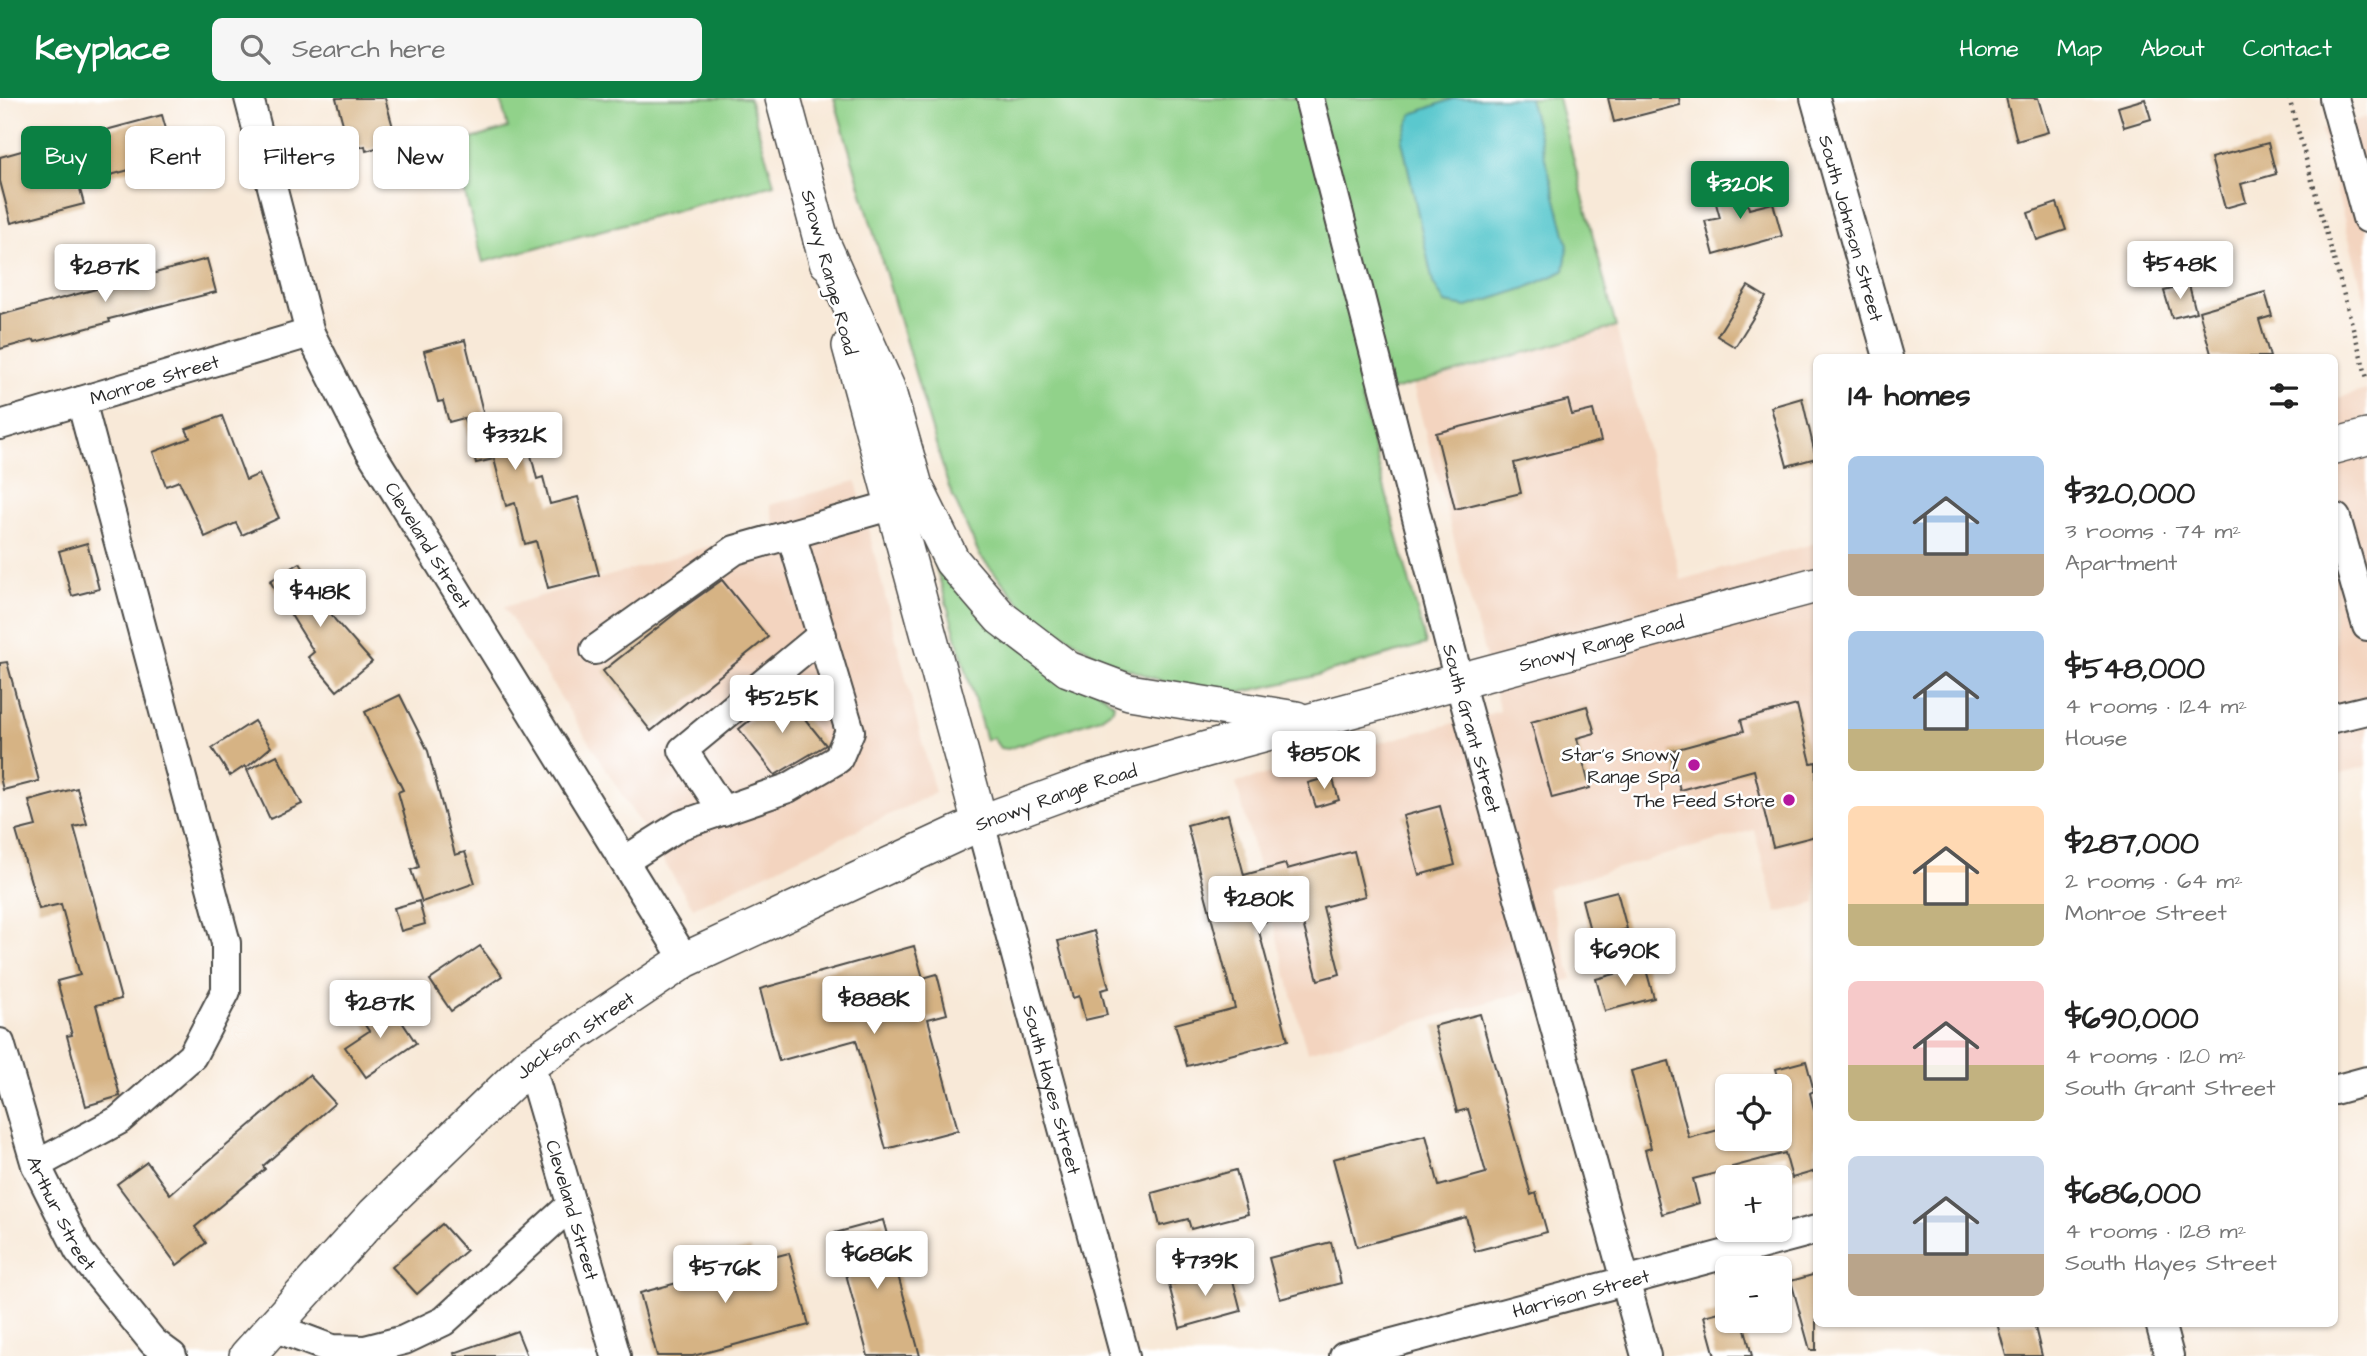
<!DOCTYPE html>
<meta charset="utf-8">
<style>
:root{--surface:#fff;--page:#f6f6f6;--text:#222;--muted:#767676;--accent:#0b8043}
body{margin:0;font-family:"Architects Daughter",sans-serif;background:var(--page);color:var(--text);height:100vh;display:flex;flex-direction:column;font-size:26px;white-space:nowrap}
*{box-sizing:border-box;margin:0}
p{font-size:23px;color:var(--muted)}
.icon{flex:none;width:38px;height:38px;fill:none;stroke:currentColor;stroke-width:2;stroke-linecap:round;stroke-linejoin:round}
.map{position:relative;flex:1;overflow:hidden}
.panel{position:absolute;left:1813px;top:256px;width:525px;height:973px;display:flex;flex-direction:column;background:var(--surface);border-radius:10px;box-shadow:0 2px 5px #0004}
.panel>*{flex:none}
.banner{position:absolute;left:21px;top:28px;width:665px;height:63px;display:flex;gap:14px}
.buttons{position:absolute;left:1715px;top:976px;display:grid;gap:14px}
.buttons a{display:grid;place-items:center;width:77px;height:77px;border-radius:10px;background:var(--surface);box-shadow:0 2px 5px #0004;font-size:35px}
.price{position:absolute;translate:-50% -60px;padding:0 16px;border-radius:7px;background:#fff;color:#222;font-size:23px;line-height:46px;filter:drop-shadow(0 2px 4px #0008)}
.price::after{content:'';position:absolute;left:50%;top:42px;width:21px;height:16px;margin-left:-10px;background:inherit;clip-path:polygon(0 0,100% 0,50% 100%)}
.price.selected{background:var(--accent);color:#fff}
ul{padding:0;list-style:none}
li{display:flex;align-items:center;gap:21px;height:175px;padding:0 35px}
li span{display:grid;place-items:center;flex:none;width:196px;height:140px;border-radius:10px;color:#555}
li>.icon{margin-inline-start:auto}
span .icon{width:84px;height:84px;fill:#fffc;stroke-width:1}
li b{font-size:30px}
h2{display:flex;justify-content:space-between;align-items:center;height:84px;padding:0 35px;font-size:30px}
.chip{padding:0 24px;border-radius:10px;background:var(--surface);box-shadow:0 2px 5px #0004;font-size:24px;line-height:63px}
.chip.selected{background:var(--accent);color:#fff}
header{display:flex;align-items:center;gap:42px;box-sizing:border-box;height:98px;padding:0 35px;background:var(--accent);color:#fff}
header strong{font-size:33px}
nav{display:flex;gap:38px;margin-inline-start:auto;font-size:24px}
.search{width:490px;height:63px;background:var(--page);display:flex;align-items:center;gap:18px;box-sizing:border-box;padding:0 24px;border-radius:10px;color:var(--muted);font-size:26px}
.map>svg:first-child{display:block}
.built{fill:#f3d4bf}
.green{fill:#91d28a;stroke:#5e7e5a;stroke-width:2}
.water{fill:#5ac8ce;stroke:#427a7c;stroke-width:2}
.building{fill:#d6b384}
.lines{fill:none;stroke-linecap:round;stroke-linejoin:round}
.minor-casing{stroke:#4a4845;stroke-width:32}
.major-casing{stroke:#4a4845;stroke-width:38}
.path{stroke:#4a4845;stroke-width:4.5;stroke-dasharray:2 5;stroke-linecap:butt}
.minor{stroke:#fff;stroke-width:28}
.major{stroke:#fff;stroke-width:35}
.poi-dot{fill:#b5179e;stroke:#fff;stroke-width:2.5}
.labels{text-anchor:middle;stroke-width:5;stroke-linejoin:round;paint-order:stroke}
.street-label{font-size:19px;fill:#2b2b2b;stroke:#fff}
.poi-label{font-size:19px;fill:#2b2b2b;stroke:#fff;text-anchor:end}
</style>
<header>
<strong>Keyplace</strong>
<div class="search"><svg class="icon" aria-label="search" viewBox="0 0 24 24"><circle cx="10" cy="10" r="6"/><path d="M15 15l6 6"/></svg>Search here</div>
<nav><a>Home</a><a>Map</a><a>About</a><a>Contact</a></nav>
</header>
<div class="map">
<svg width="2367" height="1258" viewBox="0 0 2367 1258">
<rect width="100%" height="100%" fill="#fff"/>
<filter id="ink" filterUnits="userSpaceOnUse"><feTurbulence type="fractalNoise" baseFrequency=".0143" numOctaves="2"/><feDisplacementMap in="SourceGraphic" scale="14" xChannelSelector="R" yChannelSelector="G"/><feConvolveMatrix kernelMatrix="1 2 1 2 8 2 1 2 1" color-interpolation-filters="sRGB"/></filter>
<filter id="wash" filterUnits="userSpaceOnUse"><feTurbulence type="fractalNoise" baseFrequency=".00686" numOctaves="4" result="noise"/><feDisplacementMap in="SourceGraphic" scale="28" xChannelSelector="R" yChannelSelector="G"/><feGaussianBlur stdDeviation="1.57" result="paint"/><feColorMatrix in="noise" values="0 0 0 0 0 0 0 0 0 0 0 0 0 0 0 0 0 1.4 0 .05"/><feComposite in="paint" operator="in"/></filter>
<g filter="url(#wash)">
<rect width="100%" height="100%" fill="#f8e9d8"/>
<g class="built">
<path d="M2367 19V210L2321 32Z"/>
<path d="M1616 229 1681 482 1816 445V805L1777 815 1754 732 1547 790 1572 881 1307 954 1236 685 1348 653 1500 613 1413 288Z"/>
<path d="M2367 292V668L2335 677 2334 301Z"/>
<path d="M856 383 935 695 693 810 504 509 775 429 770 407Z"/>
</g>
<g class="green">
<path d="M500 0H749L774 86 483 164 452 47 508 30Z"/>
<path d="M834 0H1558L1616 229 1361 301 1426 546 1311 579 1229 597 1187 592 1106 563 1026 512 980 458 948 387Z"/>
<path d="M932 455 1114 606 1113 611 1100 620 1008 651 1000 650 993 640 986 642Z"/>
</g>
<path class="water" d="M1455 0H1529L1568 147 1564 173 1526 190 1467 209 1445 205 1433 185 1402 42 1412 16Z"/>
<g id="blocks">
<g class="building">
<path d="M336 0H385L397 44 366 53 365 48 350 52Z"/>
<path d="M1608 0H1679L1680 7 1614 24Z"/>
<path d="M2006 0H2038L2048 34 2017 43Z"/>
<path d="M2145 1 2151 21 2124 29 2118 9Z"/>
<path d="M162 17 174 60 103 79 91 36Z"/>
<path d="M2268 45 2276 76 2241 86 2246 104 2225 110 2211 60Z"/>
<path d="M32 50 40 78 74 69 84 106 11 125 0 83V59Z"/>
<path d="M1741 83 1749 111 1773 105 1782 138 1714 157 1705 123 1720 120 1712 91Z"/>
<path d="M2057 105 2066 132 2037 142 2028 115Z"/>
<path d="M207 161 216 194 109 221 110 224 35 244 34 242 0 251V217Z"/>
<path d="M2189 187 2196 214 2172 220 2164 193Z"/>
<path d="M1748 188 1766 199 1735 249 1717 238Z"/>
<path d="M2265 194 2272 218 2259 222 2270 259H2212L2199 213Z"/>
<path d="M465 242 487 330 522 321 537 381 543 379 550 406 578 399 599 477 548 490 536 443 525 446 515 405 506 408 494 361 476 365 464 320 449 324 443 303 438 304 424 253Z"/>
<path d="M1802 300 1816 360 1787 368 1771 309Z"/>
<path d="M1568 302 1572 317 1593 312 1601 343 1514 365 1521 395 1455 411 1436 335Z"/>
<path d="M222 318 246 382 259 376 279 420 242 437 236 425 205 439 179 383 166 388 153 354 190 340 186 331Z"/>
<path d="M87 445 99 491 72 498 59 453Z"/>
<path d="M300 465 335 522 372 564 337 593 308 559 314 554 270 483Z"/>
<path d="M722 482 768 539 651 633 603 573 681 511Z"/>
<path d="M7 564 39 683 3 692 0 679V565Z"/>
<path d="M784 595 826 647 775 677 739 631Z"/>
<path d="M400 597 428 653 455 757 465 754 475 785 422 804 411 772 419 769 398 694 403 692 365 614Z"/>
<path d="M1797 607 1811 665 1816 664V738L1773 749 1754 672 1680 692 1670 653 1744 633 1741 622Z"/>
<path d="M1587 608 1595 635 1577 640 1590 690 1552 700 1531 624Z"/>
<path d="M254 623 271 649 246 670 245 668 230 678 212 650Z"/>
<path d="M277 657 302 706 270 721 247 672Z"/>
<path d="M1332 678 1339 702 1316 709 1308 685Z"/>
<path d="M77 690 87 726 74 729 121 901 96 907 120 998 86 1008 67 938 72 937 57 883 80 877 61 806 39 811 16 733 36 728 29 703Z"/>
<path d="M1440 708 1455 767 1419 777 1403 718Z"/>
<path d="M1228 716 1244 777 1285 766 1287 771 1354 753 1365 798 1323 809 1340 876 1318 882 1300 814 1257 826 1288 942 1187 968 1175 926 1235 910 1187 727Z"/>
<path d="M1617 793 1627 831 1592 840 1582 802Z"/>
<path d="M419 803 425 826 401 833 394 810Z"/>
<path d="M1094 833 1109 890 1101 892 1107 917 1085 922 1079 898 1073 900 1058 843Z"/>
<path d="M480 848 502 878 451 913 430 882Z"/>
<path d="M914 848 923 880 937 876 947 916 928 921 958 1032 886 1051 856 942 779 963 760 891Z"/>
<path d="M1645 868 1654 900 1605 913 1596 881Z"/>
<path d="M388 903 416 945 366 979 345 949 369 933 361 921Z"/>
<path d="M1480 916 1531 1097 1536 1095 1547 1134 1475 1153 1466 1119 1357 1149 1333 1061 1426 1037 1439 1088 1486 1075 1468 1011 1457 1014 1434 928Z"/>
<path d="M1669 963 1689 1040 1722 1031 1724 1041H1780V1016L1788 1014 1776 971 1806 963 1814 993 1810 995 1816 1019V1073L1792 1080 1785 1055 1732 1069V1071L1693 1081 1699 1105 1662 1116 1645 1052 1651 1050 1631 973Z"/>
<path d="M309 977 335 1005 263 1068 265 1071 195 1129 206 1145 177 1167 117 1086 147 1064 170 1096Z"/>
<path d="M1236 1072 1248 1116 1191 1131 1188 1121 1160 1128 1152 1095Z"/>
<path d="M883 1122 920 1258H868L835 1135Z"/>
<path d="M442 1126 466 1153 417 1196 392 1169Z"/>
<path d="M1331 1144 1341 1185 1280 1201 1269 1160Z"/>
<path d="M750 1150 754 1164 789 1155 809 1227 693 1258H657L640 1195 699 1179 695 1165Z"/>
<path d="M1230 1171 1241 1213 1180 1230 1169 1187Z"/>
<path d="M1816 1176V1252H1810L1791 1183Z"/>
<path d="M1727 1212V1223H1743L1752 1258H1715L1704 1218Z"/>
<path d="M1997 1225H2034L2042 1258H2006Z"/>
<path d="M517 1233 527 1258H455L454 1255Z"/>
</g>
</g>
</g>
<g filter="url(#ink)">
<use href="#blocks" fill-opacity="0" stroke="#4a4845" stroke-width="2"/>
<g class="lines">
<defs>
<g id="minor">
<path id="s1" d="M249 0 310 235 366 346 685 862"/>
<path id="s2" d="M1309 0 1459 583 1646 1258"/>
<path id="s3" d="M1815 0 1888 259"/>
<path d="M2334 0 2367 120"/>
<path id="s4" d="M0 327 310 235"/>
<path d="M2336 420 2367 528"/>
<path d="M595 552 735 452 893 407"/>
<path d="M2334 620 2367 612"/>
<path d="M723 713 683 652 822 537"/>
<path id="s5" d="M980 725 1125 1258"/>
<path d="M624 763 681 727 788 690 838 661 850 633 791 436"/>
<path id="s6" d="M0 945 36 1067 79 1153 153 1244 172 1258"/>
<path id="s7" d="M530 966 616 1258"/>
<path d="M2334 992 2367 983"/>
<path d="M36 1067 119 1022 192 958 226 893V845L81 303"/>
<path d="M2160 1225 2169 1258"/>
<path d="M273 1229 332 1251 365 1252 404 1242 444 1223 571 1107"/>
<path id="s8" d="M1344 1258 1816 1132"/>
</g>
<g id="major">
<path d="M783 0 827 164"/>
<path d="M821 142 887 290 915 388 952 463 1001 520 1068 571 1129 594 1296 621"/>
<path d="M850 248 980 725"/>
<path d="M2334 348 2367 339"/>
<path id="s9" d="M247 1258 375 1116 530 966 685 862 980 725 1092 684 1207 651 1816 487"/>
</g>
</defs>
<use href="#minor" class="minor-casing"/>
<use href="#major" class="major-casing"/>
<path class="path" d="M2289 0 2367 280"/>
<use href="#minor" class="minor"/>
<use href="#major" class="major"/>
</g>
</g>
<g class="poi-dot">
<circle cx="1694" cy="667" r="7"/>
<circle cx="1789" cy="702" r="7"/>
</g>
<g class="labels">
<g class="street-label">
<text dy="7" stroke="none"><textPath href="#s3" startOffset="135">South Johnson Street</textPath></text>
<text transform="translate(830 174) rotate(75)" y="7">Snowy Range Road</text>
<text dy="7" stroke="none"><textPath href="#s4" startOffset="161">Monroe Street</textPath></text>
<text dy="7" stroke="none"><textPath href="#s1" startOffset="486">Cleveland Street</textPath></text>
<text dy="7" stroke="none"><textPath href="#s9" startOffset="1566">Snowy Range Road</textPath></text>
<text dy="7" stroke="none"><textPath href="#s2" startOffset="651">South Grant Street</textPath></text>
<text dy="7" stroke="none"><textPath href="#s9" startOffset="999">Snowy Range Road</textPath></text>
<text dy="7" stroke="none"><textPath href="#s9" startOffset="460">Jackson Street</textPath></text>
<text dy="7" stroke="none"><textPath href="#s5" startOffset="276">South Hayes Street</textPath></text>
<text dy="7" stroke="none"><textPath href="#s7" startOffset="152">Cleveland Street</textPath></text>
<text dy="7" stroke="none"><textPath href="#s6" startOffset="182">Arthur Street</textPath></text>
<text dy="7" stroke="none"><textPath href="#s8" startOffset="245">Harrison Street</textPath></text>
</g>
<g class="poi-label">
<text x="1680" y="663">Star's Snowy<tspan x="1680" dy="22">Range Spa</tspan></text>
<text x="1775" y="709">The Feed Store</text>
</g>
</g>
</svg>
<div class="buttons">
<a><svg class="icon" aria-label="locate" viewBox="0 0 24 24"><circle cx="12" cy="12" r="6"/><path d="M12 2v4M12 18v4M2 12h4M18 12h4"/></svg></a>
<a>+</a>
<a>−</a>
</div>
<b class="price selected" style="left:1740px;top:123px">$320K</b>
<b class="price" style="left:2180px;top:203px">$548K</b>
<b class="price" style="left:105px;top:206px">$287K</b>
<b class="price" style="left:515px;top:374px">$332K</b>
<b class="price" style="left:320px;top:531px">$418K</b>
<b class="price" style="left:782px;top:637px">$525K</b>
<b class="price" style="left:1324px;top:693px">$850K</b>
<b class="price" style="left:1259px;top:838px">$280K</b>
<b class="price" style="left:1625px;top:890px">$690K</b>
<b class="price" style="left:874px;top:938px">$888K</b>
<b class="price" style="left:380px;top:942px">$287K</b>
<b class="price" style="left:877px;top:1193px">$686K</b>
<b class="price" style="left:1205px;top:1200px">$739K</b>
<b class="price" style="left:725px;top:1207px">$576K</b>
<div class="banner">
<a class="chip selected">Buy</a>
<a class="chip">Rent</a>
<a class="chip">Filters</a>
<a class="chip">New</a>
</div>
<section class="panel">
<h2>14 homes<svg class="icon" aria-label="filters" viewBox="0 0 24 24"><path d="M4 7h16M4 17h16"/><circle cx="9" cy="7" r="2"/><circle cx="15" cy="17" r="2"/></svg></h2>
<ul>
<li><span style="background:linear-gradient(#a9c7e8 70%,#b9a48a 0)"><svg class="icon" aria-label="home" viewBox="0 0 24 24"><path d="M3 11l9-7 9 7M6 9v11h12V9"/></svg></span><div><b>$320,000</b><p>3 rooms · 74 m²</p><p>Apartment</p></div></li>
<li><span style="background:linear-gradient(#a9c7e8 70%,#c2b280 0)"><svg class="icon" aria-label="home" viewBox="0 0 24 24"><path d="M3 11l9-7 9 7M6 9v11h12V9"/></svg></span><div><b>$548,000</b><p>4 rooms · 124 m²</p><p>House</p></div></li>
<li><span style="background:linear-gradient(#ffd9b3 70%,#c2b280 0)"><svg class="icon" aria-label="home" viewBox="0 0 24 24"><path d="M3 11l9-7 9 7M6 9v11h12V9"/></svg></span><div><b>$287,000</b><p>2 rooms · 64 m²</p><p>Monroe Street</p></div></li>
<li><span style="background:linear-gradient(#f6c9c9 60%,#c2b280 0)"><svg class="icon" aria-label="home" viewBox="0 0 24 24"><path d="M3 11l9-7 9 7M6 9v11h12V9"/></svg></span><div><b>$690,000</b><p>4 rooms · 120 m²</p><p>South Grant Street</p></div></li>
<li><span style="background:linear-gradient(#c9d6e8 70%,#b9a48a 0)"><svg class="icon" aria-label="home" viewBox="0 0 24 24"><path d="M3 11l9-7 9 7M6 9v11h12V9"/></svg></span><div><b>$686,000</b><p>4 rooms · 128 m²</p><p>South Hayes Street</p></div></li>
</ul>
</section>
</div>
